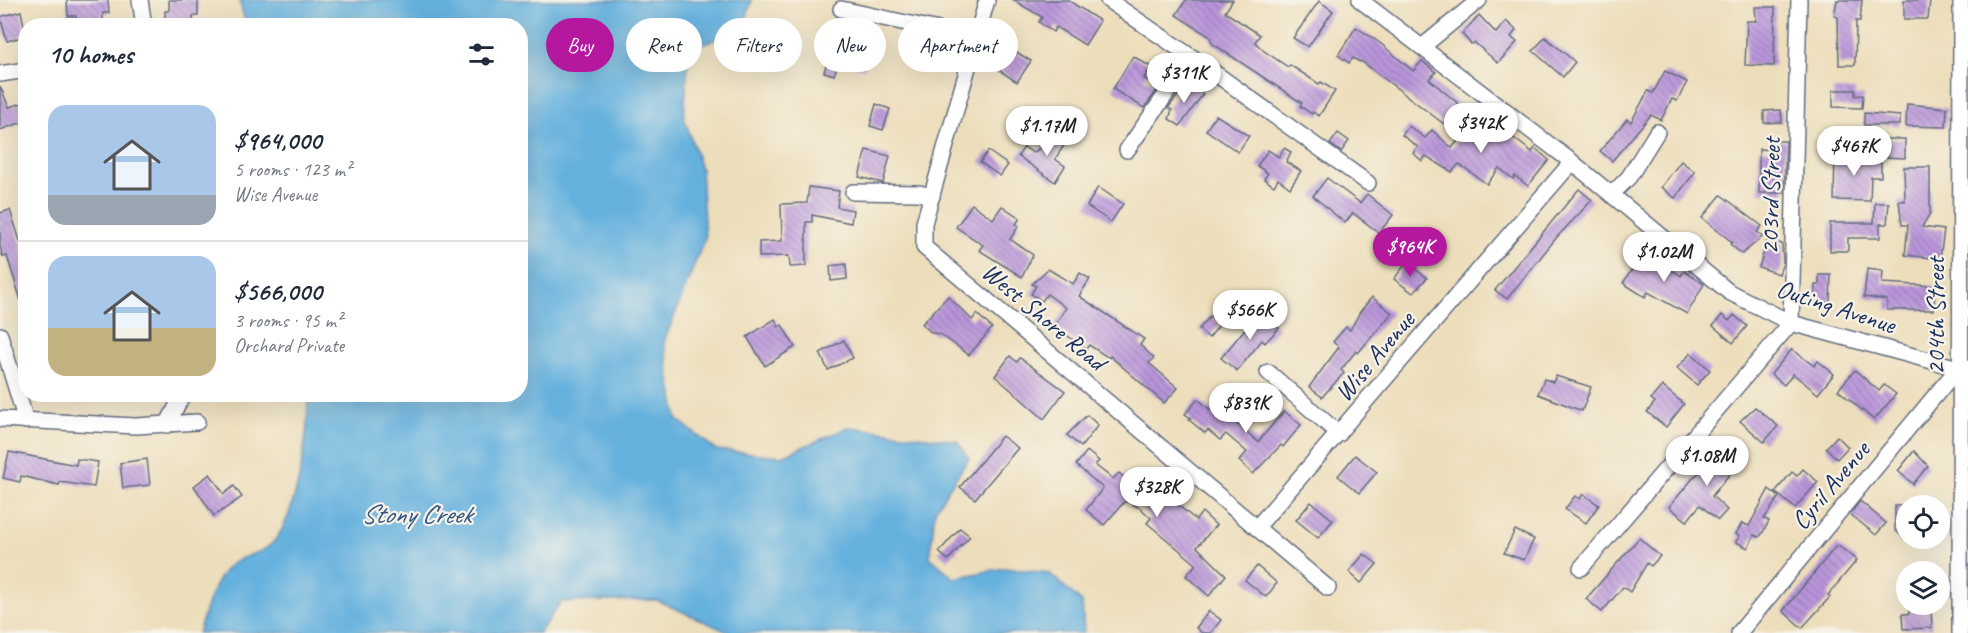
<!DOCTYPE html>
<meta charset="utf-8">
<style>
:root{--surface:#fff;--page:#f6f6f7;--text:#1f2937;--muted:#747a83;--line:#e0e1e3;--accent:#b5179e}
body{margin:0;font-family:Caveat,sans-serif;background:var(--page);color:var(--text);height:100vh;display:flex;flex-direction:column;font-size:22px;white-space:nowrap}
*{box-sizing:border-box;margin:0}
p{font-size:20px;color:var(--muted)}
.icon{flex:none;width:33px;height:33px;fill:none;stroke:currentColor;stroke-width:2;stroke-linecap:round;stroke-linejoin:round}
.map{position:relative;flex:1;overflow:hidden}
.side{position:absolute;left:18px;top:18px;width:510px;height:384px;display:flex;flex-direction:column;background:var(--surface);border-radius:24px;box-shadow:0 6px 24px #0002}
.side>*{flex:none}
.top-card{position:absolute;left:546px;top:18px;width:570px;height:54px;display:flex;gap:12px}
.fabs{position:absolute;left:1896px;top:495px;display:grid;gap:12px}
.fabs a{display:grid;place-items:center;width:54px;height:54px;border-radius:50%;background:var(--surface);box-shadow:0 6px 24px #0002;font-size:30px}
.price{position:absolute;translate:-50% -51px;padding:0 14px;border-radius:21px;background:#fff;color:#222;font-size:20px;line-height:39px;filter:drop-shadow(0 2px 3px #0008)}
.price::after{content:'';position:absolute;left:50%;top:36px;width:18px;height:14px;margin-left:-9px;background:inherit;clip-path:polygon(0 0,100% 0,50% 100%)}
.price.selected{background:var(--accent);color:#fff}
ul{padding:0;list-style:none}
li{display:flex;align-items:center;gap:18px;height:150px;padding:0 30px}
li+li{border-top:2px solid var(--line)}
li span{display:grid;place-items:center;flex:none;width:168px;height:120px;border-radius:18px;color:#555}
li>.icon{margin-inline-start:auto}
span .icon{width:72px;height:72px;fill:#fffc;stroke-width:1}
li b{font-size:26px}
h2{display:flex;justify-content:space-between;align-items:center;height:72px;padding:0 30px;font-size:26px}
.tag{padding:0 21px;border-radius:27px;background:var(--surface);box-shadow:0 6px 24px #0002;font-size:21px;line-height:54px}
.tag.selected{background:var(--accent);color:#fff}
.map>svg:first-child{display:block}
.water{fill:#65b1de;stroke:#40709e;stroke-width:1.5}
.building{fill:url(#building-back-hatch)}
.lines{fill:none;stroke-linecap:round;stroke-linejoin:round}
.minor-casing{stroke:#646c7f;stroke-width:18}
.minor{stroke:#fff;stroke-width:15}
.labels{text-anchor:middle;stroke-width:4.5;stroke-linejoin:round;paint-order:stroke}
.street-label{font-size:26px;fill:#1b2f5e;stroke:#f7f3e8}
.water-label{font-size:27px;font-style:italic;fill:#315684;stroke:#f7f3e8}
</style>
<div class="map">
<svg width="1968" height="633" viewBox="0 0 1968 633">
<defs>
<pattern id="building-back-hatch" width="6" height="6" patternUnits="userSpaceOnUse" patternTransform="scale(1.5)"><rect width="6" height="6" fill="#b995da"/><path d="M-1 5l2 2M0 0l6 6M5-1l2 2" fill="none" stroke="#967ab4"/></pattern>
</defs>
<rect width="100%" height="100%" fill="#f7f3e8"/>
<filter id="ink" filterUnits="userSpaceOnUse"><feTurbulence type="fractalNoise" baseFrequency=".0167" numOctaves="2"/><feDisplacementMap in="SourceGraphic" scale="12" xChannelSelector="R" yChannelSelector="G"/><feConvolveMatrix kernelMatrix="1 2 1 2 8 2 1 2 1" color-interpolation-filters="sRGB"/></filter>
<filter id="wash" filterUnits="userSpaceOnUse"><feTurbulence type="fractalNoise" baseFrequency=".008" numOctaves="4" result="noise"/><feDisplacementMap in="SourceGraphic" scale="24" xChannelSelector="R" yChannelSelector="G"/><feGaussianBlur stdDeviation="1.35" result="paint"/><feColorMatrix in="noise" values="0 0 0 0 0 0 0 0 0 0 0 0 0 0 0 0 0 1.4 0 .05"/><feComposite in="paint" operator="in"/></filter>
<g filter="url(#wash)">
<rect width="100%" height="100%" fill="#eddebb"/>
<path class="water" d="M239 0H752L742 31 689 48 684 117 701 169 705 238 664 342 677 419 716 450 782 456 849 427 957 441 969 458 935 510 930 557 954 578 1004 568 1049 573 1082 602 1084 633H730L656 600 561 602 539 633H198C205 612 212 583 228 567 238 556 258 555 269 546 296 525 311 428 307 395L520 394V26L246 25Z"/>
<g id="blocks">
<g class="building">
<path d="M67 0H108L109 13H103V26H76V16H68Z"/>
<path d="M169 0H198V16H193V26H170V22H165V11H169Z"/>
<path d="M1013 0H1068L1100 21 1085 45 1056 27 1053 32 1039 22 1042 17Z"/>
<path d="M1186 0H1233L1225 12 1260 35 1255 42 1264 51 1288 67 1290 65 1319 84 1321 82 1335 91 1319 116 1313 112 1312 114 1300 106 1302 103 1213 44 1209 36 1176 15Z"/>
<path d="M1837 0H1862L1860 21H1856L1855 65H1839L1838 17 1834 16Z"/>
<path d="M1904 0H1930L1928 19H1904Z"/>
<path d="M1319 1 1333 11 1308 47 1293 38Z"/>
<path d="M1755 7H1775L1774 66 1745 65 1747 21H1756Z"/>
<path d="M21 11 26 36 7 41 0 17Z"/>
<path d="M1479 15 1496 33 1506 21 1516 30 1511 37 1517 42 1498 63 1475 43 1471 44 1462 34Z"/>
<path d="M1356 27 1380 43 1413 71 1422 61 1436 72 1429 79 1460 105 1444 124 1361 61 1360 62 1353 58 1349 63 1338 55Z"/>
<path d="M1545 37 1575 62 1563 77 1533 51Z"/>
<path d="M824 38 858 48 859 43 870 46 864 69 839 61 834 75 824 72 828 58 819 56Z"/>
<path d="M1013 50 1031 61 1017 82 1000 71Z"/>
<path d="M1133 56 1151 67 1144 78 1159 88 1144 108 1113 89Z"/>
<path d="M1665 71 1687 82 1677 101 1672 99 1661 120 1651 115 1612 161 1600 151 1627 119 1631 122 1648 91 1653 93Z"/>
<path d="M1188 83 1203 94 1180 126 1169 119 1172 110 1168 108Z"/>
<path d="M0 86 9 107 26 102V121L0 130Z"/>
<path d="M1833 90H1855V96L1863 95 1862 108 1833 107Z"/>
<path d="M876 104 890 109 883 130 870 126Z"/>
<path d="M1907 104 1947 108 1946 127 1906 126Z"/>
<path d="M1781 110 1782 122 1764 123V111Z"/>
<path d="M1864 113 1900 116V125H1864Z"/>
<path d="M1216 115 1249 136 1238 152 1206 130Z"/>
<path d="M1475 121 1496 140 1503 130 1532 152 1535 148 1549 160 1528 186 1515 176 1513 179 1499 168 1487 184 1459 164 1452 172 1426 156 1422 161 1413 153 1418 147 1402 135 1409 126 1425 138 1432 130 1452 148Z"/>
<path d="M1057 131 1069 138 1055 159 1065 166 1055 182 1018 156 1024 147 1033 153 1051 140Z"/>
<path d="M1338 133 1349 141 1341 152 1330 144Z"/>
<path d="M1884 139H1905V158L1883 157Z"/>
<path d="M1774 141H1786L1784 193H1759V149L1774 150Z"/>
<path d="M1284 148 1291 152 1286 162 1301 171 1290 188 1278 179 1274 186 1264 179 1268 173 1257 166 1268 150 1279 157Z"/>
<path d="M866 150 890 156 883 183 859 177Z"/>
<path d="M988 151 1008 165 1000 176 980 162Z"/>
<path d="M1835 152 1859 153 1860 162 1881 163V177H1871L1870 201 1834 200Z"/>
<path d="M1681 161 1695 172 1675 198 1661 187Z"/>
<path d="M1904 167H1930V213L1922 227 1944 230 1940 259 1905 255 1908 225H1902L1899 201H1905Z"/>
<path d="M1327 178 1360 203 1367 194 1393 215 1379 233 1353 213 1345 223 1313 196Z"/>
<path d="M809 187 839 191 837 207 853 210 851 223 812 215V222H806V266L790 267 789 256 759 257V242L782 241 781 204 807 203Z"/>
<path d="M1098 187 1123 204 1111 222 1087 206Z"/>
<path d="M1579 189 1592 200 1557 237 1507 299 1495 290Z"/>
<path d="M1721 195 1762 226 1757 232 1763 236 1742 254 1730 244 1732 242 1702 218Z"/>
<path d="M1875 203H1889L1887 224H1880V238H1848V251H1830V223H1874Z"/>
<path d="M972 204 993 219 1002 206 1020 218 1016 224 1019 226 1010 239 1033 255 1022 277 979 250 983 245 956 227Z"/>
<path d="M10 210 26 259V306L23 307 7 256 3 257 0 247V213Z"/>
<path d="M1768 239 1782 244 1783 263 1779 274 1759 267Z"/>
<path d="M1644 251 1681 276 1684 271 1704 284 1687 314 1648 292 1645 297 1623 283Z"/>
<path d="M1407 262 1427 278 1413 293 1394 279Z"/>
<path d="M846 264 847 279 831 281 830 266Z"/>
<path d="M1048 269 1073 284 1080 273 1090 279 1079 296 1144 339 1140 345 1154 358 1149 363 1178 388 1164 403 1110 356 1109 358 1089 345 1086 349 1054 326 1066 308 1047 294 1042 301 1031 294 1036 286 1032 284Z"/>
<path d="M1867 269 1883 271 1882 283 1935 286 1934 310H1887V300L1864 297Z"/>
<path d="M1819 275H1831L1830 304 1815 303V285H1819Z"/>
<path d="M948 296 972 320 977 314 992 328 969 355 940 334 932 333 922 324Z"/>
<path d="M1372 297 1392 313 1358 353 1356 351 1341 370 1344 373 1322 397 1309 387 1339 347 1333 342 1346 327 1350 330 1360 312Z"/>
<path d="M1259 312 1279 328 1265 343 1262 340 1237 371 1221 358Z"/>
<path d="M1722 315 1729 321 1734 315 1747 326 1733 343 1713 326Z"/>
<path d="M1210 316 1220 324 1209 338 1199 329Z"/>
<path d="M775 319 779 327 782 325 795 347 765 366 747 337Z"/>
<path d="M844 340 853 358 828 370 820 353Z"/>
<path d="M1792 349 1814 366 1818 361 1834 374 1818 394 1793 374 1784 385 1771 374Z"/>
<path d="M1691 353 1710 370 1697 385 1677 368Z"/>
<path d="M1010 356 1017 362 1020 358 1065 391 1044 419 995 376Z"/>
<path d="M1855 370 1879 391 1884 385 1896 394 1874 420 1838 390Z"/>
<path d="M1556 376 1591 387 1582 411 1538 394 1544 379 1553 382Z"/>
<path d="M1662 386 1684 404 1666 427 1647 412 1655 402 1651 399Z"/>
<path d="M1198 399 1225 423 1229 417 1258 442 1284 411 1301 425 1283 447 1281 445 1253 474 1239 461 1247 452 1226 434 1220 440 1208 430 1205 433 1189 420 1191 418 1185 414Z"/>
<path d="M1755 407 1778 426 1764 442 1740 421Z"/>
<path d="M1087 415 1098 425 1081 447 1067 435Z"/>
<path d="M1002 436 1018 448 975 499 960 487Z"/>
<path d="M1837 436 1848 447 1837 459 1826 448Z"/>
<path d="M1729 444 1744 456 1712 496 1727 510 1718 520 1700 505 1687 521 1669 507 1694 477 1701 471 1706 475Z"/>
<path d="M1087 451 1099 461 1095 465 1113 479 1119 473 1145 496 1163 475 1176 486 1167 496 1196 520 1202 512 1216 525 1197 547 1226 575 1209 596 1186 576 1196 564 1147 523 1151 518 1140 508 1125 501 1104 525 1086 510 1103 488 1076 465Z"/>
<path d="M1914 451 1928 466 1913 484 1898 471Z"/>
<path d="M9 452 76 465 77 459 98 462 94 487 60 482 59 485 21 476 20 482 3 478Z"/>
<path d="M1355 455 1377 472 1359 493 1338 476Z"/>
<path d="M147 459 150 485 123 488 120 463Z"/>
<path d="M1803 469 1818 482 1795 508 1775 492 1792 472 1797 476Z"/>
<path d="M210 474 224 494 234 486 242 497 214 516 194 486Z"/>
<path d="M1769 489 1779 497 1764 519 1769 521 1762 534 1759 537 1754 535 1748 548 1736 542 1740 536 1736 534 1742 523 1749 526Z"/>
<path d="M1583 494 1599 505 1586 523 1565 509 1575 496 1580 499Z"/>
<path d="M1860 501 1886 523 1876 535 1850 514Z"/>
<path d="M1311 502 1333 520 1318 538 1296 520Z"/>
<path d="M1895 506H1906V540L1895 530Z"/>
<path d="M960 528 970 536 948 560 939 552Z"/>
<path d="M1515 530 1534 539 1524 560 1504 553Z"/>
<path d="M1639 538 1660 556 1651 566 1647 563 1630 592 1623 587 1602 612 1586 599Z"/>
<path d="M1837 545 1857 560 1828 595 1830 597 1802 628 1783 611Z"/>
<path d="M1364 554 1377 564 1361 583 1349 572Z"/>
<path d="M1257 566 1277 583 1266 597 1245 580Z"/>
<path d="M1909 609H1931L1932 628 1903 629 1902 614H1909Z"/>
<path d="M1209 611 1221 620 1211 633H1202L1196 628Z"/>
</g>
</g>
</g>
<g filter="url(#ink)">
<use href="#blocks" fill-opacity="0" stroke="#646c7f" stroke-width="1.5"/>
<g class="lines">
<defs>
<g id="minor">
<path d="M140 0 144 26"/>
<path d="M987 0 924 223V247L1328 588"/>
<path d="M1108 0 1216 74 1368 183"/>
<path d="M1360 0 1572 162 1729 292 1791 323 1958 368H1968"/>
<path d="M841 9 976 38"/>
<path d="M1422 47 1479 0"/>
<path d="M0 74 26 70"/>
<path d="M1127 150 1192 57"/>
<path d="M853 192 919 193 932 196"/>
<path d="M1612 194 1629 177 1657 132"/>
<path d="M0 335 26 421"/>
<path d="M1268 372 1339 434"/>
<path d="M0 419 136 426 197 422"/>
<path d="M167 425 183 394"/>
<path d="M1258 526 1572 162"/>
<path d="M1581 568 1791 323 1799 0"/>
<path d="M1739 633 1958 368"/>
<path d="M1960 633 1961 0"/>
</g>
</defs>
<use href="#minor" class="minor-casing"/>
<use href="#minor" class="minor"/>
</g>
</g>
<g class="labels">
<g class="street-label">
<text transform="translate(1770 196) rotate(-89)" y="9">203rd Street</text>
<text transform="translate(1836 306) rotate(18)" y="9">Outing Avenue</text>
<text transform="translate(1044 316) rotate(40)" y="9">West Shore Road</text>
<text transform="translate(1935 316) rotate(-90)" y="9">204th Street</text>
<text transform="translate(1374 356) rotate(-50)" y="9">Wise Avenue</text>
<text transform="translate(1830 485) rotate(-50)" y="9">Cyril Avenue</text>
</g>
<g class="water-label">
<text x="416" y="523">Stony Creek</text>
</g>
</g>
</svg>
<div class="fabs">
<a><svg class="icon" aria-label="locate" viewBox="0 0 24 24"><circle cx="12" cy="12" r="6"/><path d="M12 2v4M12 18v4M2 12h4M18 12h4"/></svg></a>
<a><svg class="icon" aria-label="layers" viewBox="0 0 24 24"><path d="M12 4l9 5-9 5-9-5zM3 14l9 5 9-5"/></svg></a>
</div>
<b class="price" style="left:1184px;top:104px">$311K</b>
<b class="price" style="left:1481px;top:154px">$342K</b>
<b class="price" style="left:1047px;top:157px">$1.17M</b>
<b class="price" style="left:1854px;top:177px">$467K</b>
<b class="price selected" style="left:1410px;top:278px">$964K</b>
<b class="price" style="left:1664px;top:283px">$1.02M</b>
<b class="price" style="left:1250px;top:341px">$566K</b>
<b class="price" style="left:1246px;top:434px">$839K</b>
<b class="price" style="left:1707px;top:487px">$1.08M</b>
<b class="price" style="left:1157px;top:518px">$328K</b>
<div class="top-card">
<a class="tag selected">Buy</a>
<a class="tag">Rent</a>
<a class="tag">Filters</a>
<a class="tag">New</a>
<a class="tag">Apartment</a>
</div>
<section class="side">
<h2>10 homes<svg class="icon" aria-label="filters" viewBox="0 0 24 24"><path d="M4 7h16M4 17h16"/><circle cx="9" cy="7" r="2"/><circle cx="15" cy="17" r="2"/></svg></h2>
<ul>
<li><span style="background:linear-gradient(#a9c7e8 75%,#9aa5b1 0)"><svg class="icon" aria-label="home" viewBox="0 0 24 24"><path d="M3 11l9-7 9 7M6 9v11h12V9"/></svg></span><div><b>$964,000</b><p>5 rooms · 123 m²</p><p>Wise Avenue</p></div></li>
<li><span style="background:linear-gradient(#a9c7e8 60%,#c2b280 0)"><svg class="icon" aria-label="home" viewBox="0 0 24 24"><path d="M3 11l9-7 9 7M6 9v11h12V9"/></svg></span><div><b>$566,000</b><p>3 rooms · 95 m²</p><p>Orchard Private</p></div></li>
</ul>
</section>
</div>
